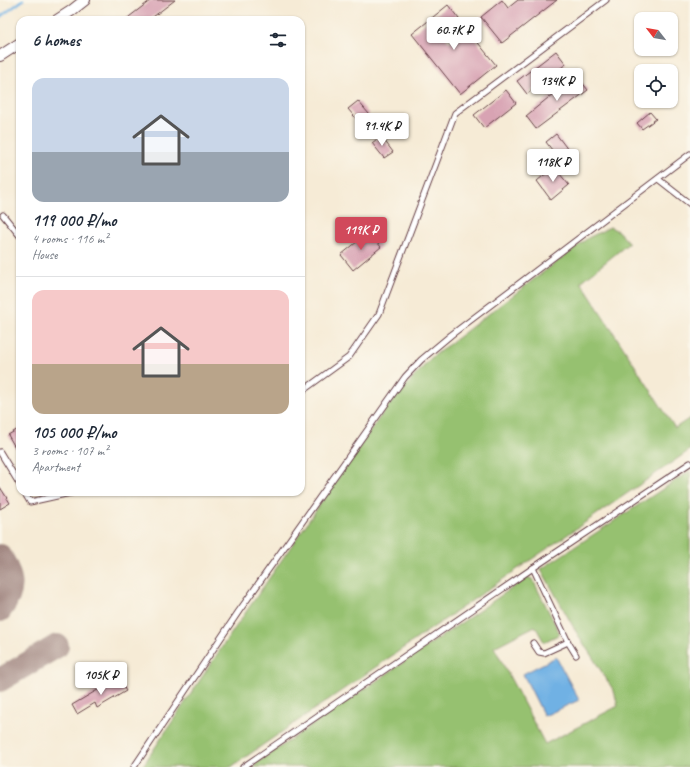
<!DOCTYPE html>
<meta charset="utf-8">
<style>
:root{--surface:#fff;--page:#f6f6f7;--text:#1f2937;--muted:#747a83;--line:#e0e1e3;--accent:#d1495b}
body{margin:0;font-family:Caveat,sans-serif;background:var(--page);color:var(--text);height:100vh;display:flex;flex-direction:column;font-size:15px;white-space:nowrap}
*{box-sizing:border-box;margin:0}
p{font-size:13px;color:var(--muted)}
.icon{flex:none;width:22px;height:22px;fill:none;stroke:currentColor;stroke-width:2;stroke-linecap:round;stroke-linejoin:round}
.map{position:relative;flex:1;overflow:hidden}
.drawer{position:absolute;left:16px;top:16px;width:289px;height:480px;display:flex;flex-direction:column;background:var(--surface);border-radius:12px;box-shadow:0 1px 3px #0004}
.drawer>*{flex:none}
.needle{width:26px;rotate:301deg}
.buttons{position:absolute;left:634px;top:12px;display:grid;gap:8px}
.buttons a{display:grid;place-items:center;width:44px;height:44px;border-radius:8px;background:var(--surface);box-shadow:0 1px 3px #0004;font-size:20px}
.price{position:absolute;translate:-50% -34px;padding:0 9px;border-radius:4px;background:#fff;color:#222;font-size:13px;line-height:26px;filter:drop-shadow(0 1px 2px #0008)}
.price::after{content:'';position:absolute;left:50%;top:24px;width:12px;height:9px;margin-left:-6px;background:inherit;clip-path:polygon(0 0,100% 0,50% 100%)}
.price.active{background:var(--accent);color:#fff}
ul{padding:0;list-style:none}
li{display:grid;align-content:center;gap:8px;height:212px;padding:0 16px}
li+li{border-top:1px solid var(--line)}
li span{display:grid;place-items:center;height:124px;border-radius:12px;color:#555}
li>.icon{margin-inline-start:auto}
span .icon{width:72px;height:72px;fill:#fffc;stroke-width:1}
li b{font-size:17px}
h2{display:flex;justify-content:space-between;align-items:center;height:48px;padding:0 16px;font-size:17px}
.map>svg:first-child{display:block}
.green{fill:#96c16f;stroke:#70704d}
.water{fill:#6fb1e4;stroke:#5c6888}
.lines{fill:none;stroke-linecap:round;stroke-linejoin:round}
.stream{stroke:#6fb1e4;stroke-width:2.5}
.taxiway{stroke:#a08580;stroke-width:24}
.building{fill:#d8a3b3}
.lane-casing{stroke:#643e45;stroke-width:7}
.street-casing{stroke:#643e45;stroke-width:12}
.lane{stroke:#fff;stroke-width:5}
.street{stroke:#fff;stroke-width:10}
</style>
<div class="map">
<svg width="690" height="767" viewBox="0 0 690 767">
<rect width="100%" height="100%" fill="#fbf7ec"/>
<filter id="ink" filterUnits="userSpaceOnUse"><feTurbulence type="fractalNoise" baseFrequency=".025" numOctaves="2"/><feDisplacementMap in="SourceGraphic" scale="8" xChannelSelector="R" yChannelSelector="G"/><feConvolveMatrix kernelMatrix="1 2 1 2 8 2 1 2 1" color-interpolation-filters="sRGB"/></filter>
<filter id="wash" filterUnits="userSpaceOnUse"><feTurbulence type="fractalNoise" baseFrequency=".012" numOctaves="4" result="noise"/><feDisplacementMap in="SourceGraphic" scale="16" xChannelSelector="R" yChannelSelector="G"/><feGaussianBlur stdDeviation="0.9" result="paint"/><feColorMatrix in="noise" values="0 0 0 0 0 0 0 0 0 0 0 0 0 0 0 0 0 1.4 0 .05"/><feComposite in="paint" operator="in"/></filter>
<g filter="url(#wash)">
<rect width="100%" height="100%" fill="#f6ebd6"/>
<g class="green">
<path d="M610 227 618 231 629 243 581 282 675 428 690 418V450L231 767H142L224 644 384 411 431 358 588 238Z"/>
<path d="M690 471V767H251L528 577 533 580 560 634 544 642 535 626 494 647 545 744 618 706 614 691 575 630 541 569Z"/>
</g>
<path class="water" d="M556 657 579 700 544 716 523 674Z"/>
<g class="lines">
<path class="stream" d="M0 17 23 0"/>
<g class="taxiway">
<path d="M0 556C12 576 16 590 0 610"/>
<path d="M0 680 57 646"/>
</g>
</g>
<g id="blocks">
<g class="building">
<path d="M151 0H175L149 20H125Z"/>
<path d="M502 0 508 8 518 0H557L502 43 481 17Z"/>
<path d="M448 5 459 19 442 33 449 42 466 28 496 65 460 94 412 34Z"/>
<path d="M556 51 566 64 527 94 517 81Z"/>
<path d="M576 75 588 90 536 129 526 116Z"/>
<path d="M506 90 516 103 484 128 474 115Z"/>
<path d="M358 101 369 114 359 122 348 109Z"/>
<path d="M650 112 656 119 642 129 637 123Z"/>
<path d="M556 134 575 159 565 167 546 142Z"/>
<path d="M381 136 393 152 384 158 372 143Z"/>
<path d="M554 167 569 185 551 200 537 181Z"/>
<path d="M369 232 381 247 353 270 341 255Z"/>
<path d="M20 428V456L8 435Z"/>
<path d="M0 487 10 503 0 509Z"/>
<path d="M118 678 126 691 97 708 95 703 77 714 72 705Z"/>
</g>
</g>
</g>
<g filter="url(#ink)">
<use href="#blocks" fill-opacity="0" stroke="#643e45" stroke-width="1"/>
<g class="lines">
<defs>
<g id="lane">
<path d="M658 179 690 204"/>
<path d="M3 215 20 236"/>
<path d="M301 392 349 357 379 314 455 113 606 0"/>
<path d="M0 452 20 485"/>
<path d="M24 492 30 502 75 492"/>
<path d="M533 568 568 642"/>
<path d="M533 643 539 652 544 653 568 642 576 655"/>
<path d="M134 767 239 611 405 377 421 360 451 335 690 154"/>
<path d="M243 767 533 568 690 463"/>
</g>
<g id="street">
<path d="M57 20 71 11 85 0"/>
<path d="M0 56 20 43"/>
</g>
</defs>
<use href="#lane" class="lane-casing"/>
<use href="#street" class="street-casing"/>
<use href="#lane" class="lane"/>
<use href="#street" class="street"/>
</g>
</g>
</svg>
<div class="buttons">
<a><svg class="needle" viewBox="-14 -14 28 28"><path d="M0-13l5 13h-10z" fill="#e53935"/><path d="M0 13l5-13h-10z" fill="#747a83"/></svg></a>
<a><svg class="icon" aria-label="locate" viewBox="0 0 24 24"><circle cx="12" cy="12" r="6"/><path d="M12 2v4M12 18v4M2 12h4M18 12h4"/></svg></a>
</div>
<b class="price" style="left:454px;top:51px">60.7K ₽</b>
<b class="price" style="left:557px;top:102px">134K ₽</b>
<b class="price" style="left:382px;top:147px">91.4K ₽</b>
<b class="price" style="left:553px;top:183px">118K ₽</b>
<b class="price active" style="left:361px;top:251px">119K ₽</b>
<b class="price" style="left:101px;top:696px">105K ₽</b>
<section class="drawer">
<h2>6 homes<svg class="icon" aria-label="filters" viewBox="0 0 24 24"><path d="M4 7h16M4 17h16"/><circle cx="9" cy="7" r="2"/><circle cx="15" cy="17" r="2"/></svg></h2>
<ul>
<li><span style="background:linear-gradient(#c9d6e8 60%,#9aa5b1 0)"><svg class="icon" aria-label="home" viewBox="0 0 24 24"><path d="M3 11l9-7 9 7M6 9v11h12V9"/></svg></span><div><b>119 000 ₽/mo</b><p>4 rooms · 116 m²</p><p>House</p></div></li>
<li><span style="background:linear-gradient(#f6c9c9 60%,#b9a48a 0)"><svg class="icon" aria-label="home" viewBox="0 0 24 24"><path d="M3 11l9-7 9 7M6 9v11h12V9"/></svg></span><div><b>105 000 ₽/mo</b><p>3 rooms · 107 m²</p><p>Apartment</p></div></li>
</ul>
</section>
</div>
